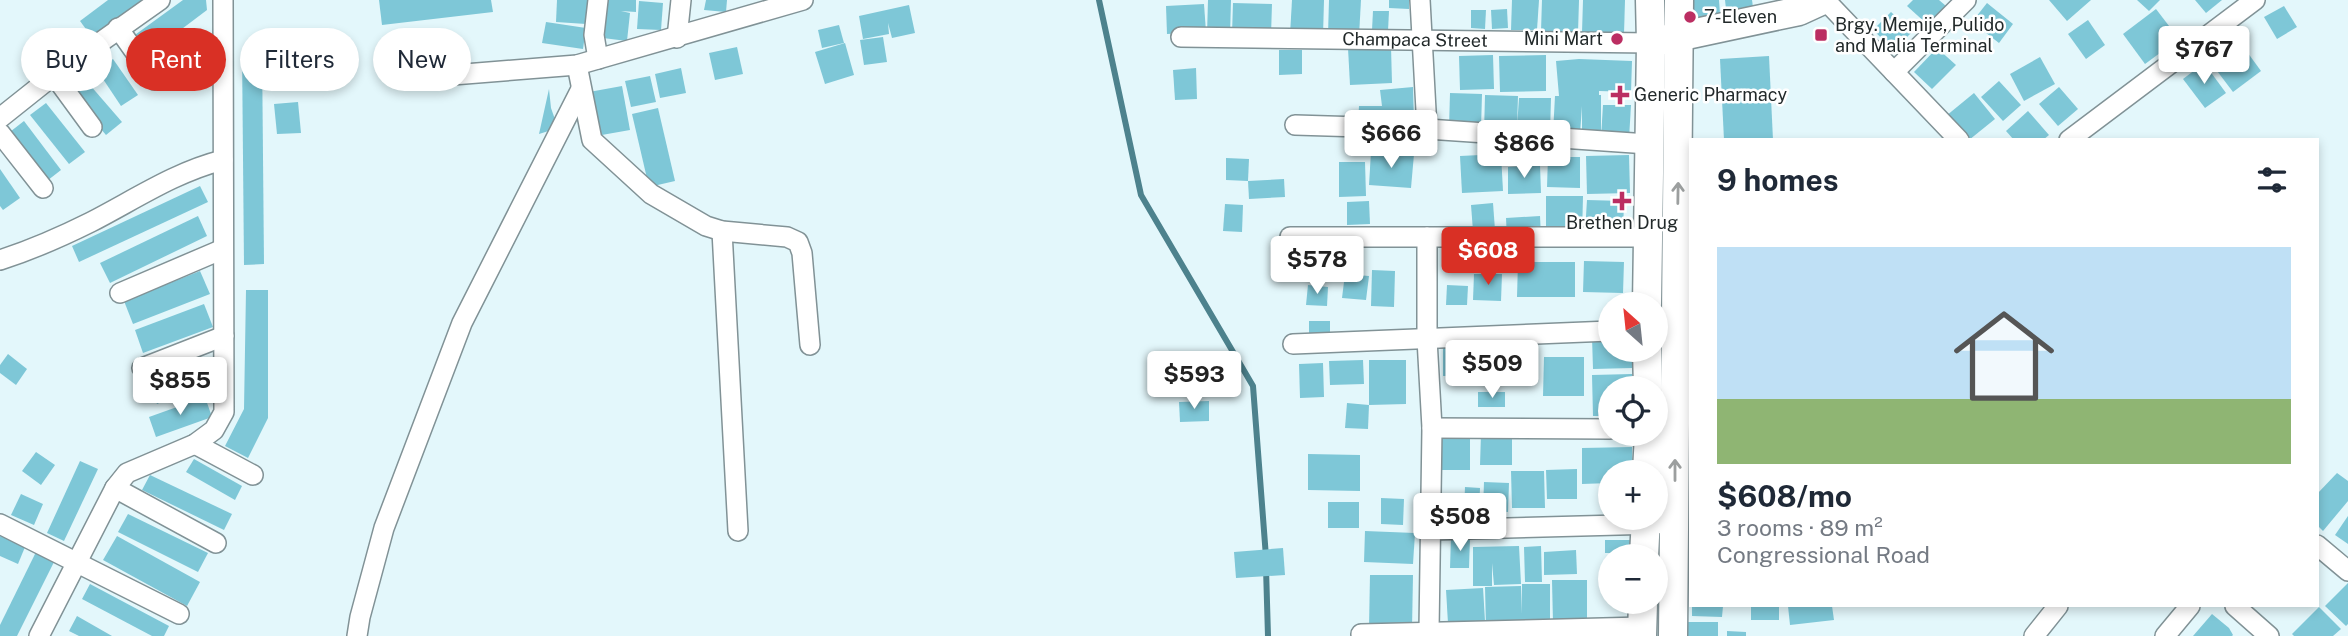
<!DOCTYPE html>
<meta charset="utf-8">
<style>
:root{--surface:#fff;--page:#f6f6f7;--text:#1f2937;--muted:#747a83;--accent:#d93025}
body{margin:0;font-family:"Public Sans",sans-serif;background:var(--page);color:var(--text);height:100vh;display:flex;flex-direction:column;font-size:26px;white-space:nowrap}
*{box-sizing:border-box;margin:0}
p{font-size:23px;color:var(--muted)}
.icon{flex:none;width:38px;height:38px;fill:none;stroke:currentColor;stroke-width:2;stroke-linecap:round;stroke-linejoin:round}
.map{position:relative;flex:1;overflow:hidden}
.details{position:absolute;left:1689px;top:138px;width:630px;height:469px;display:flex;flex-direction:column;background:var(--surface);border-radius:0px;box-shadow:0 4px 10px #0003}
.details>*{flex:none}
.guide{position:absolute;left:21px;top:28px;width:665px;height:63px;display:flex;gap:14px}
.needle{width:46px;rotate:333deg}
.controls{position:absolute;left:1598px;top:292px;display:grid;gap:14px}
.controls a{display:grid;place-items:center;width:70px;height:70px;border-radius:50%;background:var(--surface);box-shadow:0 4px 10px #0003;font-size:35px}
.price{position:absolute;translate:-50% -60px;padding:0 16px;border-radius:7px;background:#fff;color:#222;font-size:23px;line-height:46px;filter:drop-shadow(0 2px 4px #0008)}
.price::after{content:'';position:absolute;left:50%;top:42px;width:21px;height:16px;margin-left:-10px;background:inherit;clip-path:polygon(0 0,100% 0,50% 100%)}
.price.current{background:var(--accent);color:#fff}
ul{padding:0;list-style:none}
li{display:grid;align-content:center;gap:14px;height:371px;padding:0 28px}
li span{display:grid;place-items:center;height:217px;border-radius:0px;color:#555}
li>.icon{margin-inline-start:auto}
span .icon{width:126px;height:126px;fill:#fffc;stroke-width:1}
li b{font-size:30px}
h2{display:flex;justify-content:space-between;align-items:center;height:84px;padding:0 28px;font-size:30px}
.tag{padding:0 24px;border-radius:32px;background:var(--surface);box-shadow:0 4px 10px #0003;font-size:24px;line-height:63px}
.tag.current{background:var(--accent);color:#fff}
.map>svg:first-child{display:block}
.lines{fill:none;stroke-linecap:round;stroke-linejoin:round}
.stream{stroke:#4d828d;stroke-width:6}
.building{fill:#7ec7d7}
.street-casing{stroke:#819296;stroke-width:22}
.secondary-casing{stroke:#819296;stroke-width:31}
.street{stroke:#fff;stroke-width:19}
.secondary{stroke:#fff;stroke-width:28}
.oneway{stroke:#9c9f9f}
.poi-dot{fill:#bb2e62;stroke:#fff;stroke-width:2.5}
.labels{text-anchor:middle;stroke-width:5;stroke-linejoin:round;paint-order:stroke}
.poi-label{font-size:18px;fill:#22292a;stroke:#fff;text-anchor:start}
.street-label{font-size:18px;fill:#22292a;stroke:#fff}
</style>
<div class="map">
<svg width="2348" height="636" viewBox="0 0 2348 636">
<rect width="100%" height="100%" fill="#e3f7fb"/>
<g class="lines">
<g class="stream">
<path d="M1099 0 1141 195 1253 386 1266 557"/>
<path d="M1266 568 1268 636"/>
</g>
</g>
<g class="building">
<path d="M108 0H148L94 40 80 21Z"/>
<path d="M183 0H206L207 10 142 59 128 40Z"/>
<path d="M379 0H491L493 12 382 25Z"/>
<path d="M557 0H588L586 24 556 22Z"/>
<path d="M607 0H636V12L621 11 630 13 627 41 603 38Z"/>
<path d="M706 0H727L726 12 704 10Z"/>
<path d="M1208 0H1231L1230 36 1207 35Z"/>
<path d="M1292 0H1324L1323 36 1290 35Z"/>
<path d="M1329 0H1361L1359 36 1328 35Z"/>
<path d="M1389 0H1409V9L1389 8Z"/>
<path d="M1512 0H1539L1537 30H1511Z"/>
<path d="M1542 0H1579L1578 32 1541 31Z"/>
<path d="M1583 0H1625L1624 34 1582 33Z"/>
<path d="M1689 0H1719L1720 14 1691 24Z"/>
<path d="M1725 0H1752L1753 7 1726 9Z"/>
<path d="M1913 0H1939L1946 6 1928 25 1907 6Z"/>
<path d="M2049 0H2091L2067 21Z"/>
<path d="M2137 0H2160L2149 11Z"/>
<path d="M2195 0H2222L2206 13Z"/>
<path d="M639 1 663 3 661 30 637 29Z"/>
<path d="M1233 3 1272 4 1271 35 1232 34Z"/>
<path d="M1987 3 2013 24 1999 43 1972 22Z"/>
<path d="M1204 4 1206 32 1167 34 1166 6Z"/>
<path d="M909 5 915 33 892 38 888 23 889 34 863 39 859 16Z"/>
<path d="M2284 6 2297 27 2277 39 2264 17Z"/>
<path d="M1507 9 1508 28 1492 29 1491 10Z"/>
<path d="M2156 9 2179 39 2145 64 2123 34Z"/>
<path d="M1471 10H1486L1485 29 1471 28Z"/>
<path d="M1373 11H1389L1388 31 1372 30Z"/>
<path d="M1891 12 1912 32 1894 50 1873 30Z"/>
<path d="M2088 20 2105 45 2086 59 2068 34Z"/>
<path d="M546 22 586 28 583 49 542 43Z"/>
<path d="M839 25 844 43 822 48 818 30Z"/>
<path d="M2234 34 2261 71 2233 92 2205 55Z"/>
<path d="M883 37 887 62 864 65 860 40Z"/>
<path d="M845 43 854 75 825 84 815 52Z"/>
<path d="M737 47 743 74 715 80 709 53Z"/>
<path d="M1391 47 1392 83 1350 85 1348 48Z"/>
<path d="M1937 48 1956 65 1932 89 1914 72Z"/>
<path d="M262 49 264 264 244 265 242 50Z"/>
<path d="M1279 50H1302V74L1279 75Z"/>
<path d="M1493 55 1494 89 1460 90 1459 56Z"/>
<path d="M1546 55V91L1500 92 1499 56Z"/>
<path d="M1769 56 1773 140H1724L1720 59Z"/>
<path d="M2040 57 2055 84 2024 101 2010 74Z"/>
<path d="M113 59 138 95 121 106 97 70Z"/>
<path d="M1579 59 1632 61 1631 92 1599 91V95H1601V137H1582V106L1580 134 1553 133 1555 96H1559L1556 61Z"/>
<path d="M2204 63 2226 93 2205 108 2183 79Z"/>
<path d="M681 68 686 93 660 98 655 74Z"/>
<path d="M1196 68 1197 99 1175 100 1173 70Z"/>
<path d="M650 76 656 102 631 107 625 81Z"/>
<path d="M83 77 122 122 106 135 68 90Z"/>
<path d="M1999 81 2021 105 2003 121 1981 97Z"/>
<path d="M622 86 630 130 596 136 589 92Z"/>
<path d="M1413 87 1414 123 1358 124 1359 106H1382L1380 90Z"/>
<path d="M2059 87 2078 109 2058 126 2039 104Z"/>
<path d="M549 89 551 108 558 128 539 134Z"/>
<path d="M1450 93 1482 94 1481 129 1449 128Z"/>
<path d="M1974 93 1995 119 1969 140H1965L1946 116Z"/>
<path d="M1485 95 1518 96 1517 127 1519 98H1551L1550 134 1484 133Z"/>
<path d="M298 102 301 133 277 134 274 104Z"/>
<path d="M46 103 85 152 69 164 30 115Z"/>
<path d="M1603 105H1631L1629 139 1601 138Z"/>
<path d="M658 108 675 181 649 187 632 114Z"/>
<path d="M2028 111 2049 135 2043 140H2014L2006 131Z"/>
<path d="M24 121 61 170 43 184 6 135Z"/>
<path d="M1371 152 1414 154 1411 188 1369 185Z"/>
<path d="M1501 154 1503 191 1462 193 1460 156Z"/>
<path d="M1629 155 1630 193 1587 194 1586 156Z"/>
<path d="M1548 157H1580V188L1547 187Z"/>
<path d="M1226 158 1249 159 1248 181 1226 180Z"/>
<path d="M1339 162H1365L1366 196 1339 197Z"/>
<path d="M1540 165 1541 193 1508 194V167Z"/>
<path d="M0 169 20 198 3 210 0 206Z"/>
<path d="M1284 179 1285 197 1249 199 1248 181Z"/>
<path d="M200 186 208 202 79 262 72 246Z"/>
<path d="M1546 196H1583L1582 236H1546Z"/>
<path d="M1587 200 1624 201 1623 234 1585 232Z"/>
<path d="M1369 201 1370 224 1347 225V202Z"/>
<path d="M1493 203 1495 230 1473 231 1471 205Z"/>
<path d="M1225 204 1243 205 1242 232 1223 231Z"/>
<path d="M198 216 207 236 110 283 100 263Z"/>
<path d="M1540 216 1541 237 1507 239 1506 218Z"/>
<path d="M1584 261 1624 262 1623 293 1583 292Z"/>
<path d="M1518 262H1575V297H1517Z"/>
<path d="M1372 270 1395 271 1394 307 1371 306Z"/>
<path d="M200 271 210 294 133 324 124 301Z"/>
<path d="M1345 274 1369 276 1366 300 1342 298Z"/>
<path d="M1474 274H1502L1501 301 1473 300Z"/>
<path d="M1308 285 1328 287 1327 306 1306 305Z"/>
<path d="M1447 285 1468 286 1467 305H1446Z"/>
<path d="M246 290H268V418L248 458 225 446 244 409Z"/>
<path d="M204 304 213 327 143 353 135 330Z"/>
<rect x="1309" y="321" width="21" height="18"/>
<path d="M1592 337H1610V350H1632V368L1593 369Z"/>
<rect x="1443" y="342" width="42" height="34"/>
<path d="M8 354 27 369 16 385 0 373V365Z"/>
<path d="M1544 357H1584V396H1543Z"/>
<path d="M199 358 209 380 157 404 147 381Z"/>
<path d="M1363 360 1364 384 1330 385 1329 361Z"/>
<path d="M1369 360H1406V404L1369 405Z"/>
<path d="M1323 363 1324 397 1300 398 1299 364Z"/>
<path d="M1632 374V388H1610V416H1593L1592 375Z"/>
<rect x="1478" y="392" width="27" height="15"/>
<path d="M205 397 212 417 156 437 149 417Z"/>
<path d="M1209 401V421L1180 422 1179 402Z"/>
<path d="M1347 403 1369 405 1368 429 1345 428Z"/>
<rect x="1436" y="432" width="34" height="38"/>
<path d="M1481 433H1512V465H1480Z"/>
<path d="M1632 447 1633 472H1610V483L1582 484V448Z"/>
<path d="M36 452 55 465 41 485 22 471Z"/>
<path d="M1308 454 1360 455V491L1308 490Z"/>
<path d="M194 459 242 486 235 500 186 472Z"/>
<path d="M80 461 98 469 64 541 47 533Z"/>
<path d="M1577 469V499H1547L1546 470Z"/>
<path d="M1511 471H1544L1545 508H1512Z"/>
<path d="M2337 473 2348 481V501L2323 531 2317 525V494Z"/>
<path d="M150 475 232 514 224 530 142 490Z"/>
<path d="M1484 482 1509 483 1508 512 1483 511Z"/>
<path d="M1465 487 1480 488 1479 511 1464 510Z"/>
<path d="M21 494 43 504 34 525 11 515Z"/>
<path d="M1381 498 1404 499 1403 525 1381 524Z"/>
<rect x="1328" y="502" width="31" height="26"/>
<path d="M128 514 208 553 198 572 118 532Z"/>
<path d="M2348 516V544L2335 535Z"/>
<path d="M1365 531 1415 533 1413 564 1364 562Z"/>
<path d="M0 536 25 547 18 564 0 556Z"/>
<path d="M117 536 200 582 187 606 103 560Z"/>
<path d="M1451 537 1470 538 1469 568H1450Z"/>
<path d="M1605 540H1634L1633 553H1605Z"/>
<path d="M1519 546 1521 584 1494 585 1492 563V586H1473V547Z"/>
<path d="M1541 546 1542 582H1525L1524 547Z"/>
<path d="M1283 548 1285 575 1236 578 1234 552Z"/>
<path d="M1576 550 1577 574 1544 575V552Z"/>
<path d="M36 552 54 562 17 636H0V625Z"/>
<path d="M1370 575H1413L1412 629 1369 628Z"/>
<path d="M1552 580H1587V622L1553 623Z"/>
<path d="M2348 583V624L2346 626 2325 606Z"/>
<path d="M90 584 169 626 164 636H152L82 599Z"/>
<path d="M1522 584H1550V623L1486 627 1485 587 1521 586 1522 614Z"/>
<path d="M1483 588 1485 621 1448 623 1446 590Z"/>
<path d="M1692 606H1723L1722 617 1692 616Z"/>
<rect x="1751" y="606" width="28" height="14"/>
<path d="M1788 606H1832L1834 620 1790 625Z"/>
<path d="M2319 607 2341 629 2333 636H2294L2292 634Z"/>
<path d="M2212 614 2229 628 2233 635 2232 636H2193Z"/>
<path d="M77 616 112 636H79L69 631Z"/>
<rect x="1678" y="622" width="40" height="14"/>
<path d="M1727 631 1746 632V636H1727Z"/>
</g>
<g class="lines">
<defs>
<g id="street">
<path d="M1420 0 1427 129"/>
<path d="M1825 0 1959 140"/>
<path d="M118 28 155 80"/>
<path id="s1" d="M1181 37 1651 43"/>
<path d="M677 38 681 0"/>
<path d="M598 59 594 35 598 0"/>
<path d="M577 65 592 140 651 194 706 226 722 231 787 237 798 242 802 253 810 345"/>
<path d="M1894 72 1966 0"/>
<path d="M54 75 92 127"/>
<path d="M440 76 577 65 803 0"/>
<path d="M0 118 54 75 160 0"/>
<path d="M1295 125 1427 129 1648 144"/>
<path d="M0 133 43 188"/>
<path d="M2069 140 2255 0"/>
<path d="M722 231 738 531"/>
<path d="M1290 237H1648"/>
<path d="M1427 237V339L1432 428 1429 631"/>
<path d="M0 260C31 250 61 237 91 222 134 200 175 172 223 160"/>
<path d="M120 293 223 249"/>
<path d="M1293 344 1610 331"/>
<path d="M142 368 224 336"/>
<path d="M1432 428 1610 429"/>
<path d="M195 444 253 475"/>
<path d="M115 488 216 543"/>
<path d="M0 524 179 614"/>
<path d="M1431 530 1657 524"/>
<path d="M2317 545 2348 571"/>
<path d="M2235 606 2269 636"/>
<path d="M1361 634 1642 627"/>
<path d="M39 636 115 488 127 473 195 444 214 430 224 412 223 0"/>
<path d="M357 636 360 617 384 528 462 323 581 89"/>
<path d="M2034 636 2058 606"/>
<path d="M2165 636 2190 606"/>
</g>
<g id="secondary">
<path d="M1663 40 1799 11 1823 0"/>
<path d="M1647 304 1651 43 1650 0"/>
<path d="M1647 350 1648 388"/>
<path d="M1647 472 1649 434"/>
<path d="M1644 556 1646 518"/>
<path d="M1642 636 1643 602"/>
<path d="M1673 636 1679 0"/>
</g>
</defs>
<use href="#street" class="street-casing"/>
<use href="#secondary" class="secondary-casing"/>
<use href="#street" class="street"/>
<use href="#secondary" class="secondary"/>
</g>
<defs><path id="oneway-shaft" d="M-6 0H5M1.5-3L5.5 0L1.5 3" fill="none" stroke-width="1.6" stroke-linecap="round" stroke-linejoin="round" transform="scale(1.75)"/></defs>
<g class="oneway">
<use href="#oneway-shaft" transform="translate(1678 193) rotate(-89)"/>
<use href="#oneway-shaft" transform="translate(1675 470) rotate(-90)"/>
</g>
<g class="poi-dot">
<circle cx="1690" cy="17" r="7"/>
<rect x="1814" y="28" width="14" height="14" rx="3.5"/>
<circle cx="1617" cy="39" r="7"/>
<path d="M1616.5 84.5h7v7h7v7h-7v7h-7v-7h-7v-7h7z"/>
<path d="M1618.5 190.5h7v7h7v7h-7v7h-7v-7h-7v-7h7z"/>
</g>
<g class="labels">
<g class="poi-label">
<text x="1704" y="23">7-Eleven</text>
<text x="1835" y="31">Brgy. Memije, Pulido<tspan x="1835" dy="21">and Malia Terminal</tspan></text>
<text x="1603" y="45" text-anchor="end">Mini Mart</text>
<text x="1634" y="101">Generic Pharmacy</text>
<text x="1622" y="229" text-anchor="middle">Brethen Drug</text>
</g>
<g class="street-label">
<text dy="6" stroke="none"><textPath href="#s1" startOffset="234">Champaca Street</textPath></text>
</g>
</g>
</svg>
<div class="controls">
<a><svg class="needle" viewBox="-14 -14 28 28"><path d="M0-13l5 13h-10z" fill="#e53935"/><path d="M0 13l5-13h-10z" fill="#747a83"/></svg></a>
<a><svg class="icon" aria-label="locate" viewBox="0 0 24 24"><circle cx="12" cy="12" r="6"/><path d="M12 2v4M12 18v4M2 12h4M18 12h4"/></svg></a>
<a>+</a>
<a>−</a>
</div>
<b class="price" style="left:2204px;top:86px">$767</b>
<b class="price" style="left:1391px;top:170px">$666</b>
<b class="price" style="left:1524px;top:180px">$866</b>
<b class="price current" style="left:1488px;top:287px">$608</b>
<b class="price" style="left:1317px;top:296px">$578</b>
<b class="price" style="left:1492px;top:400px">$509</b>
<b class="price" style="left:1194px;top:411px">$593</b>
<b class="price" style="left:180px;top:417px">$855</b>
<b class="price" style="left:1460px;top:553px">$508</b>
<div class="guide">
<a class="tag">Buy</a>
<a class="tag current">Rent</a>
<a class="tag">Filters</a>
<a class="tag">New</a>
</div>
<section class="details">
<h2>9 homes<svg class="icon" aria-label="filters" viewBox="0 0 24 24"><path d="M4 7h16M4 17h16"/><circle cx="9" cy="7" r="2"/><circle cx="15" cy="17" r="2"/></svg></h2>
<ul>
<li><span style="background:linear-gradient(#bfe0f5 70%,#8fb573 0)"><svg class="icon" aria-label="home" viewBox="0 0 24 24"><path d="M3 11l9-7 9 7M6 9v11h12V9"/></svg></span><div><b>$608/mo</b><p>3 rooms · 89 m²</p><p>Congressional Road</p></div></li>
</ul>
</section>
</div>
